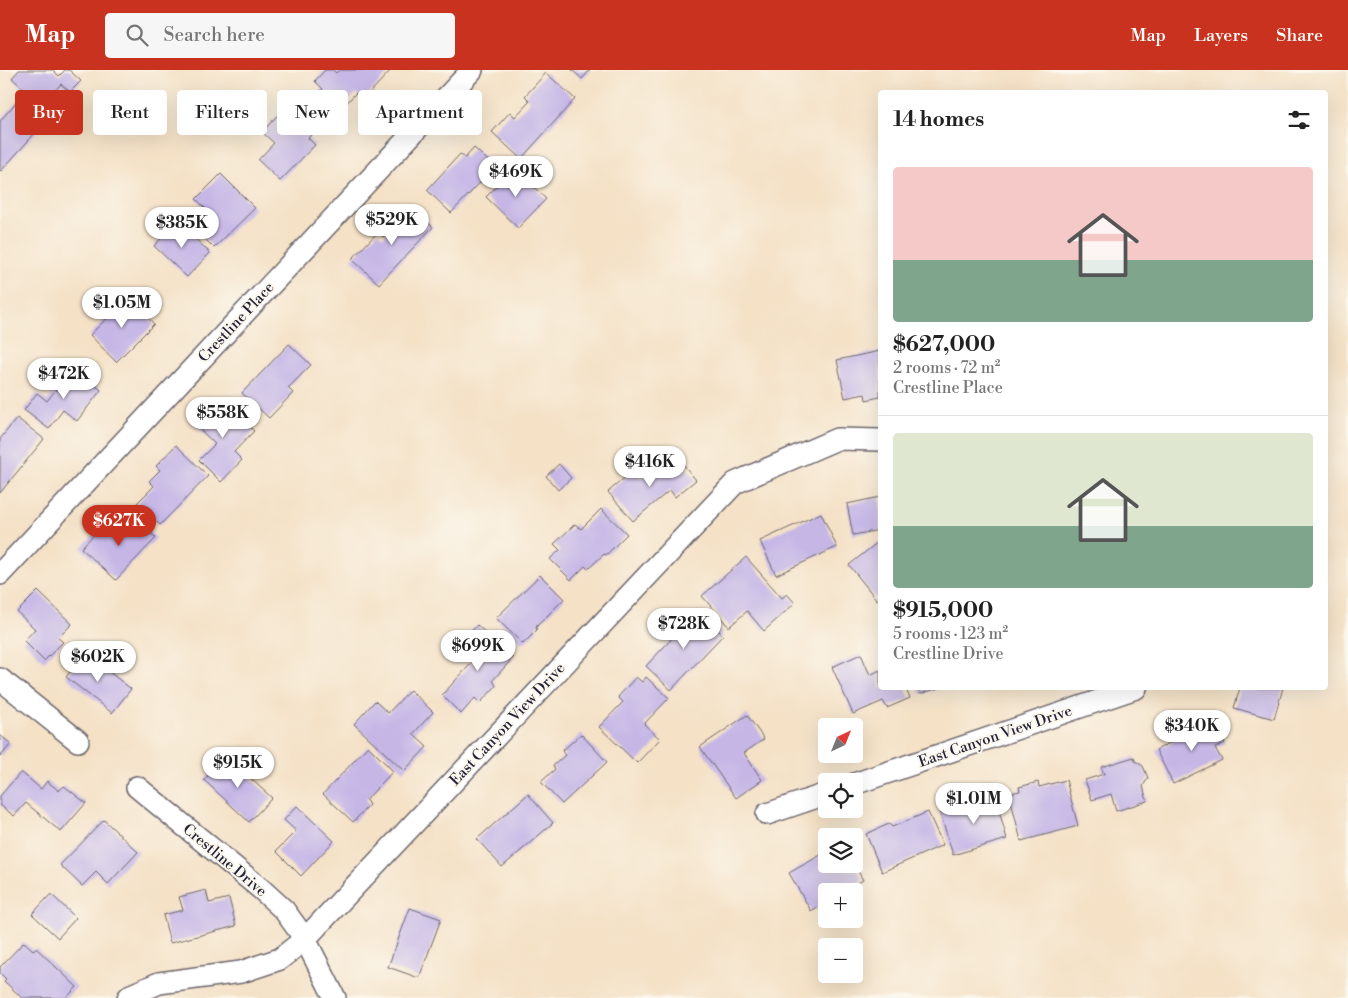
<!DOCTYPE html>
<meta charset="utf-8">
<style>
:root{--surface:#fff;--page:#f6f6f6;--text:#222;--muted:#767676;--line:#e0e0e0;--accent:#c8321e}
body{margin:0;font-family:"Libre Bodoni",serif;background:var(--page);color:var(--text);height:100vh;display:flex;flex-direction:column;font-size:19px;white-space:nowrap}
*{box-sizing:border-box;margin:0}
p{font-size:16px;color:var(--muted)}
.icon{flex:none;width:28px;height:28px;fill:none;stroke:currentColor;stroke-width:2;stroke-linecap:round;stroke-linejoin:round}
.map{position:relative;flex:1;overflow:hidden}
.drawer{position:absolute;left:878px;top:20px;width:450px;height:600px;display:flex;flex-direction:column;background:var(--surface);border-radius:5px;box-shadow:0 5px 20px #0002}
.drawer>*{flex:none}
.guide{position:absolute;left:15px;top:20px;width:475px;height:45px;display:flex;gap:10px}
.needle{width:32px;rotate:43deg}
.fabs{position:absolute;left:818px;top:648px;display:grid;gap:10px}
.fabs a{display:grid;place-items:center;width:45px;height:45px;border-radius:5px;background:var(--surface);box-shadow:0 5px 20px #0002;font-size:25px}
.price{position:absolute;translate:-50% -42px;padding:0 11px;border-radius:18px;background:#fff;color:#222;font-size:16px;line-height:32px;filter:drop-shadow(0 1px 2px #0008)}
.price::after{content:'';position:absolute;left:50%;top:30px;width:15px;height:11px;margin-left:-8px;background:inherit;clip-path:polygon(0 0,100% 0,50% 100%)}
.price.on{background:var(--accent);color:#fff}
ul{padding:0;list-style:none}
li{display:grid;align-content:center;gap:10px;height:265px;padding:0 15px}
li+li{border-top:1px solid var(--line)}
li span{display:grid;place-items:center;height:155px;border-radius:5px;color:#555}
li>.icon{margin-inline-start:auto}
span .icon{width:90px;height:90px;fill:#fffc;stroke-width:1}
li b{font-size:21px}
h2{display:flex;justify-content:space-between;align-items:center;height:60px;padding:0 15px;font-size:21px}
.pill{padding:0 18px;border-radius:5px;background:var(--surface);box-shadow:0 5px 20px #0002;font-size:18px;line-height:45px}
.pill.on{background:var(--accent);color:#fff}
header{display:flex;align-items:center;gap:30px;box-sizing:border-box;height:70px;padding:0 25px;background:var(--accent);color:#fff}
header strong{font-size:24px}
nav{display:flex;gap:28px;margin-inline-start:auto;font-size:18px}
.search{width:350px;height:45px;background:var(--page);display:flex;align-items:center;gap:12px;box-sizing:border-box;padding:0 18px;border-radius:5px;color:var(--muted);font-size:19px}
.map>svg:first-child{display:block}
.building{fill:#c5b6e6}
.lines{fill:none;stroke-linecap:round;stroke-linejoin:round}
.street-casing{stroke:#6c656c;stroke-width:24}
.street{stroke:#fff;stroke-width:21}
.labels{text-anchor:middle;stroke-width:4;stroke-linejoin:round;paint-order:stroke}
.street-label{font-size:15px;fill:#22223b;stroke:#fbf7ec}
</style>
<header>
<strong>Map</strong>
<div class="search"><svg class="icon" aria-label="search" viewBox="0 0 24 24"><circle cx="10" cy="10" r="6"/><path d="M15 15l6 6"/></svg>Search here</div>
<nav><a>Map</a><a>Layers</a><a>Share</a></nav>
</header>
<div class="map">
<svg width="1348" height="928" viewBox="0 0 1348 928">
<rect width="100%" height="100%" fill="#fbf7ec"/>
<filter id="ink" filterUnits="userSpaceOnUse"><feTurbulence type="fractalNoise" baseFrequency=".02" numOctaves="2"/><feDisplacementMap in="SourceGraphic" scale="10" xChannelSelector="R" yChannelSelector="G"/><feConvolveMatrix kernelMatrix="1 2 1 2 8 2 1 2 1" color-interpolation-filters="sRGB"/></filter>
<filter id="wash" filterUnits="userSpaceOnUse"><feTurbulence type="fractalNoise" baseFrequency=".0096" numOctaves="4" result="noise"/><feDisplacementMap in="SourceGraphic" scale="20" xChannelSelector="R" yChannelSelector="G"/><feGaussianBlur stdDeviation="1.12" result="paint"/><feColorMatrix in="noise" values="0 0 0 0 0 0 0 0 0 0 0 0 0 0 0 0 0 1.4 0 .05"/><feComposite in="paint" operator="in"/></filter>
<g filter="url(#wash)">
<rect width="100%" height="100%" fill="#f4e1c6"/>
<g id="blocks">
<g class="building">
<path d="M19 0H53L59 6 65 0H69L81 11 70 22 61 14 41 36 12 8Z"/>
<path d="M325 0H333L336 3 339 0H391L363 30 356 23 340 40 320 21 323 19 315 11Z"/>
<path d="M572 0H590L582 9Z"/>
<path d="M546 3 575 29 521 89 492 62 510 42 515 47 530 31 525 26Z"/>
<path d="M19 29 45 52 1 101 0 100V51Z"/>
<path d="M288 34 316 60 308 68 315 75 280 111 258 90 274 73 262 62Z"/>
<path d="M474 78 495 97 451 143 427 120 460 84 465 88Z"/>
<path d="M514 98 546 129 518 158 486 127Z"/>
<path d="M221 104 255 138 214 178 195 159 210 143 196 129Z"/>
<path d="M412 137 433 157 379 214 352 189 378 162 383 167Z"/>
<path d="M177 151 210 183 187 207 154 176Z"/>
<path d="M128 227 154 254 116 292 90 265Z"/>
<path d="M289 274 311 295 288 318 293 323 269 348 242 323Z"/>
<path d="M880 281V327L866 330 865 324 845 328 837 290Z"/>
<path d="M73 298 101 320 77 351 63 340 49 359 24 340 37 323 47 331Z"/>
<path d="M222 331 254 361 234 382 242 390 221 412 199 390 215 374 193 353 208 337 213 341Z"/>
<path d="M17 348 44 369 0 423V369Z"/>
<path d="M176 375 208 406 160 455 137 433 154 416 149 411 160 400 156 396Z"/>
<path d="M678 388 696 410 675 427 670 420 633 451 608 422 634 400 642 409 655 399 659 404Z"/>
<path d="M559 394 571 408 558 420 546 406Z"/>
<path d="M880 427V460L853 465 847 434Z"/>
<path d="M601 439 627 464 606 485 604 484 588 499 585 496 571 510 550 489 560 480 554 474 575 454 581 459Z"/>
<path d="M821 443 837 477 776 505 760 471Z"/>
<path d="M133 447 156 468 116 510 81 478 101 457 113 469Z"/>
<path d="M878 472 880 474V528L877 530 849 495Z"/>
<path d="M746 487 782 528 787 524 795 533 764 561 747 541 729 557 702 526Z"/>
<path d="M540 505 564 529 536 557 537 560 523 574 496 548Z"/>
<path d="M38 521 72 554 58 568 63 572 44 591 24 571 35 559 17 542Z"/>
<path d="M698 541 723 565 671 620 646 596Z"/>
<path d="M477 555 513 588 493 610 496 616 480 633 475 628 461 644 442 625 480 584 464 569Z"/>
<path d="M85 583 131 619 112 643 66 607Z"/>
<path d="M861 584 870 605 880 600V618H905L910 628 887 638 883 631 853 644 832 597Z"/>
<path d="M636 607 642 612 646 607 669 628 644 654 660 669 637 693 599 657 623 632 618 627Z"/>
<path d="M918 618H939L920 624Z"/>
<path d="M1240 618H1283L1274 649 1234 638Z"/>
<path d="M410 620 433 642 413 664 427 677 404 701 354 654 375 631 388 643Z"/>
<path d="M747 645 764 669 744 683 762 710 736 728 700 677Z"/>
<path d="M1213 649 1225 673 1215 678 1222 690 1173 714 1156 680 1192 661 1191 659Z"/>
<path d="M581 664 607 692 562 734 541 712 555 699 553 696 565 685 562 681Z"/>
<path d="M0 665 11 674 0 687Z"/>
<path d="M368 676 393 701 366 730 369 735 353 752 323 724Z"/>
<path d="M226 686 272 728 249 752 204 710Z"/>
<path d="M1134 687 1135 691 1143 696 1148 708 1143 716 1147 731 1116 741 1111 724 1092 730 1085 710 1104 704 1101 697Z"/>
<path d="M21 702 41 719 47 711 59 721 64 716 86 733 61 762 26 733 14 746 0 735V726Z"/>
<path d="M1066 710 1078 756 1021 771 1009 723 1020 721 1019 717 1038 712 1039 717Z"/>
<path d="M994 723 1007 769 953 785 940 742 970 733 968 730Z"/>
<path d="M528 724 553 753 502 797 477 769Z"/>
<path d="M297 736 334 771 301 806 276 781 296 761 284 750Z"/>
<path d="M928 742 943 775 882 802 866 764 889 754 892 757Z"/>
<path d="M104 750 138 782 108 814 96 802 82 816 60 795Z"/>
<path d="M826 782V794H854L863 810 844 821H826V832L811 841 789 803Z"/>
<path d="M206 820 209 833 229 828 236 856 170 873 163 845 183 840 179 827Z"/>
<path d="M51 824 76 848 58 868 32 844Z"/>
<path d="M410 838 441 849 419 908 388 897Z"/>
<path d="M24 872 33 880 36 878 77 917 66 928H22L4 911 6 909 0 903V897Z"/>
</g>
</g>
</g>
<g filter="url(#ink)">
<use href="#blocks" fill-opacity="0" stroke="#6c656c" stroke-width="1"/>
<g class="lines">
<defs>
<g id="street">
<path d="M0 504 472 0"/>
<path d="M0 609 78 671"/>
<path d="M854 714 1136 618"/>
<path d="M137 717 261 819 284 840 305 869 335 928"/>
<path d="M767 744 826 724"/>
<path d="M128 928 131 925 159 913 241 902 280 889 305 869 735 413 837 369 880 370"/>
</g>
</defs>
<use href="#street" class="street-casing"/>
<use href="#street" class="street"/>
</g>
</g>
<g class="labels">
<g class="street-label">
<text transform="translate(236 252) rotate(-47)" y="5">Crestline Place</text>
<text transform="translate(507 654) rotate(-47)" y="5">East Canyon View Drive</text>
<text transform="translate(995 666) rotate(-19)" y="5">East Canyon View Drive</text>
<text transform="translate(225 790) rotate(40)" y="5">Crestline Drive</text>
</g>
</g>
</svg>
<div class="fabs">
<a><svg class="needle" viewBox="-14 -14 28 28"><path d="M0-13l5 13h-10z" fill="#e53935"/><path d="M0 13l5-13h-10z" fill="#767676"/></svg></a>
<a><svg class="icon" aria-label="locate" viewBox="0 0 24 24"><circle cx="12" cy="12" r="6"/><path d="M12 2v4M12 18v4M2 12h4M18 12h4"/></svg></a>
<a><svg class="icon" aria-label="layers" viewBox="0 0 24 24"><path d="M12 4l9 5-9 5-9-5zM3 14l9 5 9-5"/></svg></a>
<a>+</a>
<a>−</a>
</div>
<b class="price" style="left:516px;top:128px">$469K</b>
<b class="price" style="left:392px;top:176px">$529K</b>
<b class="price" style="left:182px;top:179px">$385K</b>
<b class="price" style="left:122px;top:259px">$1.05M</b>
<b class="price" style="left:64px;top:330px">$472K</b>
<b class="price" style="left:223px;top:369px">$558K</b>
<b class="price" style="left:650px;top:418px">$416K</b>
<b class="price on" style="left:119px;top:477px">$627K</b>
<b class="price" style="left:684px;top:580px">$728K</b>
<b class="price" style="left:478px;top:602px">$699K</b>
<b class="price" style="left:98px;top:613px">$602K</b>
<b class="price" style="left:1192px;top:682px">$340K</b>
<b class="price" style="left:238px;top:719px">$915K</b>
<b class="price" style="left:974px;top:755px">$1.01M</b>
<div class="guide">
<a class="pill on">Buy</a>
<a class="pill">Rent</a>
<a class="pill">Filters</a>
<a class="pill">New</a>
<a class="pill">Apartment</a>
</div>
<section class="drawer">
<h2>14 homes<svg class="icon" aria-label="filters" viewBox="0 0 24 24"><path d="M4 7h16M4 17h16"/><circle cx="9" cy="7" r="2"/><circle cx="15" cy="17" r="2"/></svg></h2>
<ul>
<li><span style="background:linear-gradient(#f6c9c9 60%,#7fa58c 0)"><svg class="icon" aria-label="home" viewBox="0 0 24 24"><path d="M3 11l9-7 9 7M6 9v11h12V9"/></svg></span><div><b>$627,000</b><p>2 rooms · 72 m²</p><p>Crestline Place</p></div></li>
<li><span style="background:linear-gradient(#dfe7d0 60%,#7fa58c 0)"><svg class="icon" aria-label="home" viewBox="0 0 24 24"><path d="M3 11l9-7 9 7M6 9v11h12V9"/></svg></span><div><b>$915,000</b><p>5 rooms · 123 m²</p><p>Crestline Drive</p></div></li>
</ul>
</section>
</div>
